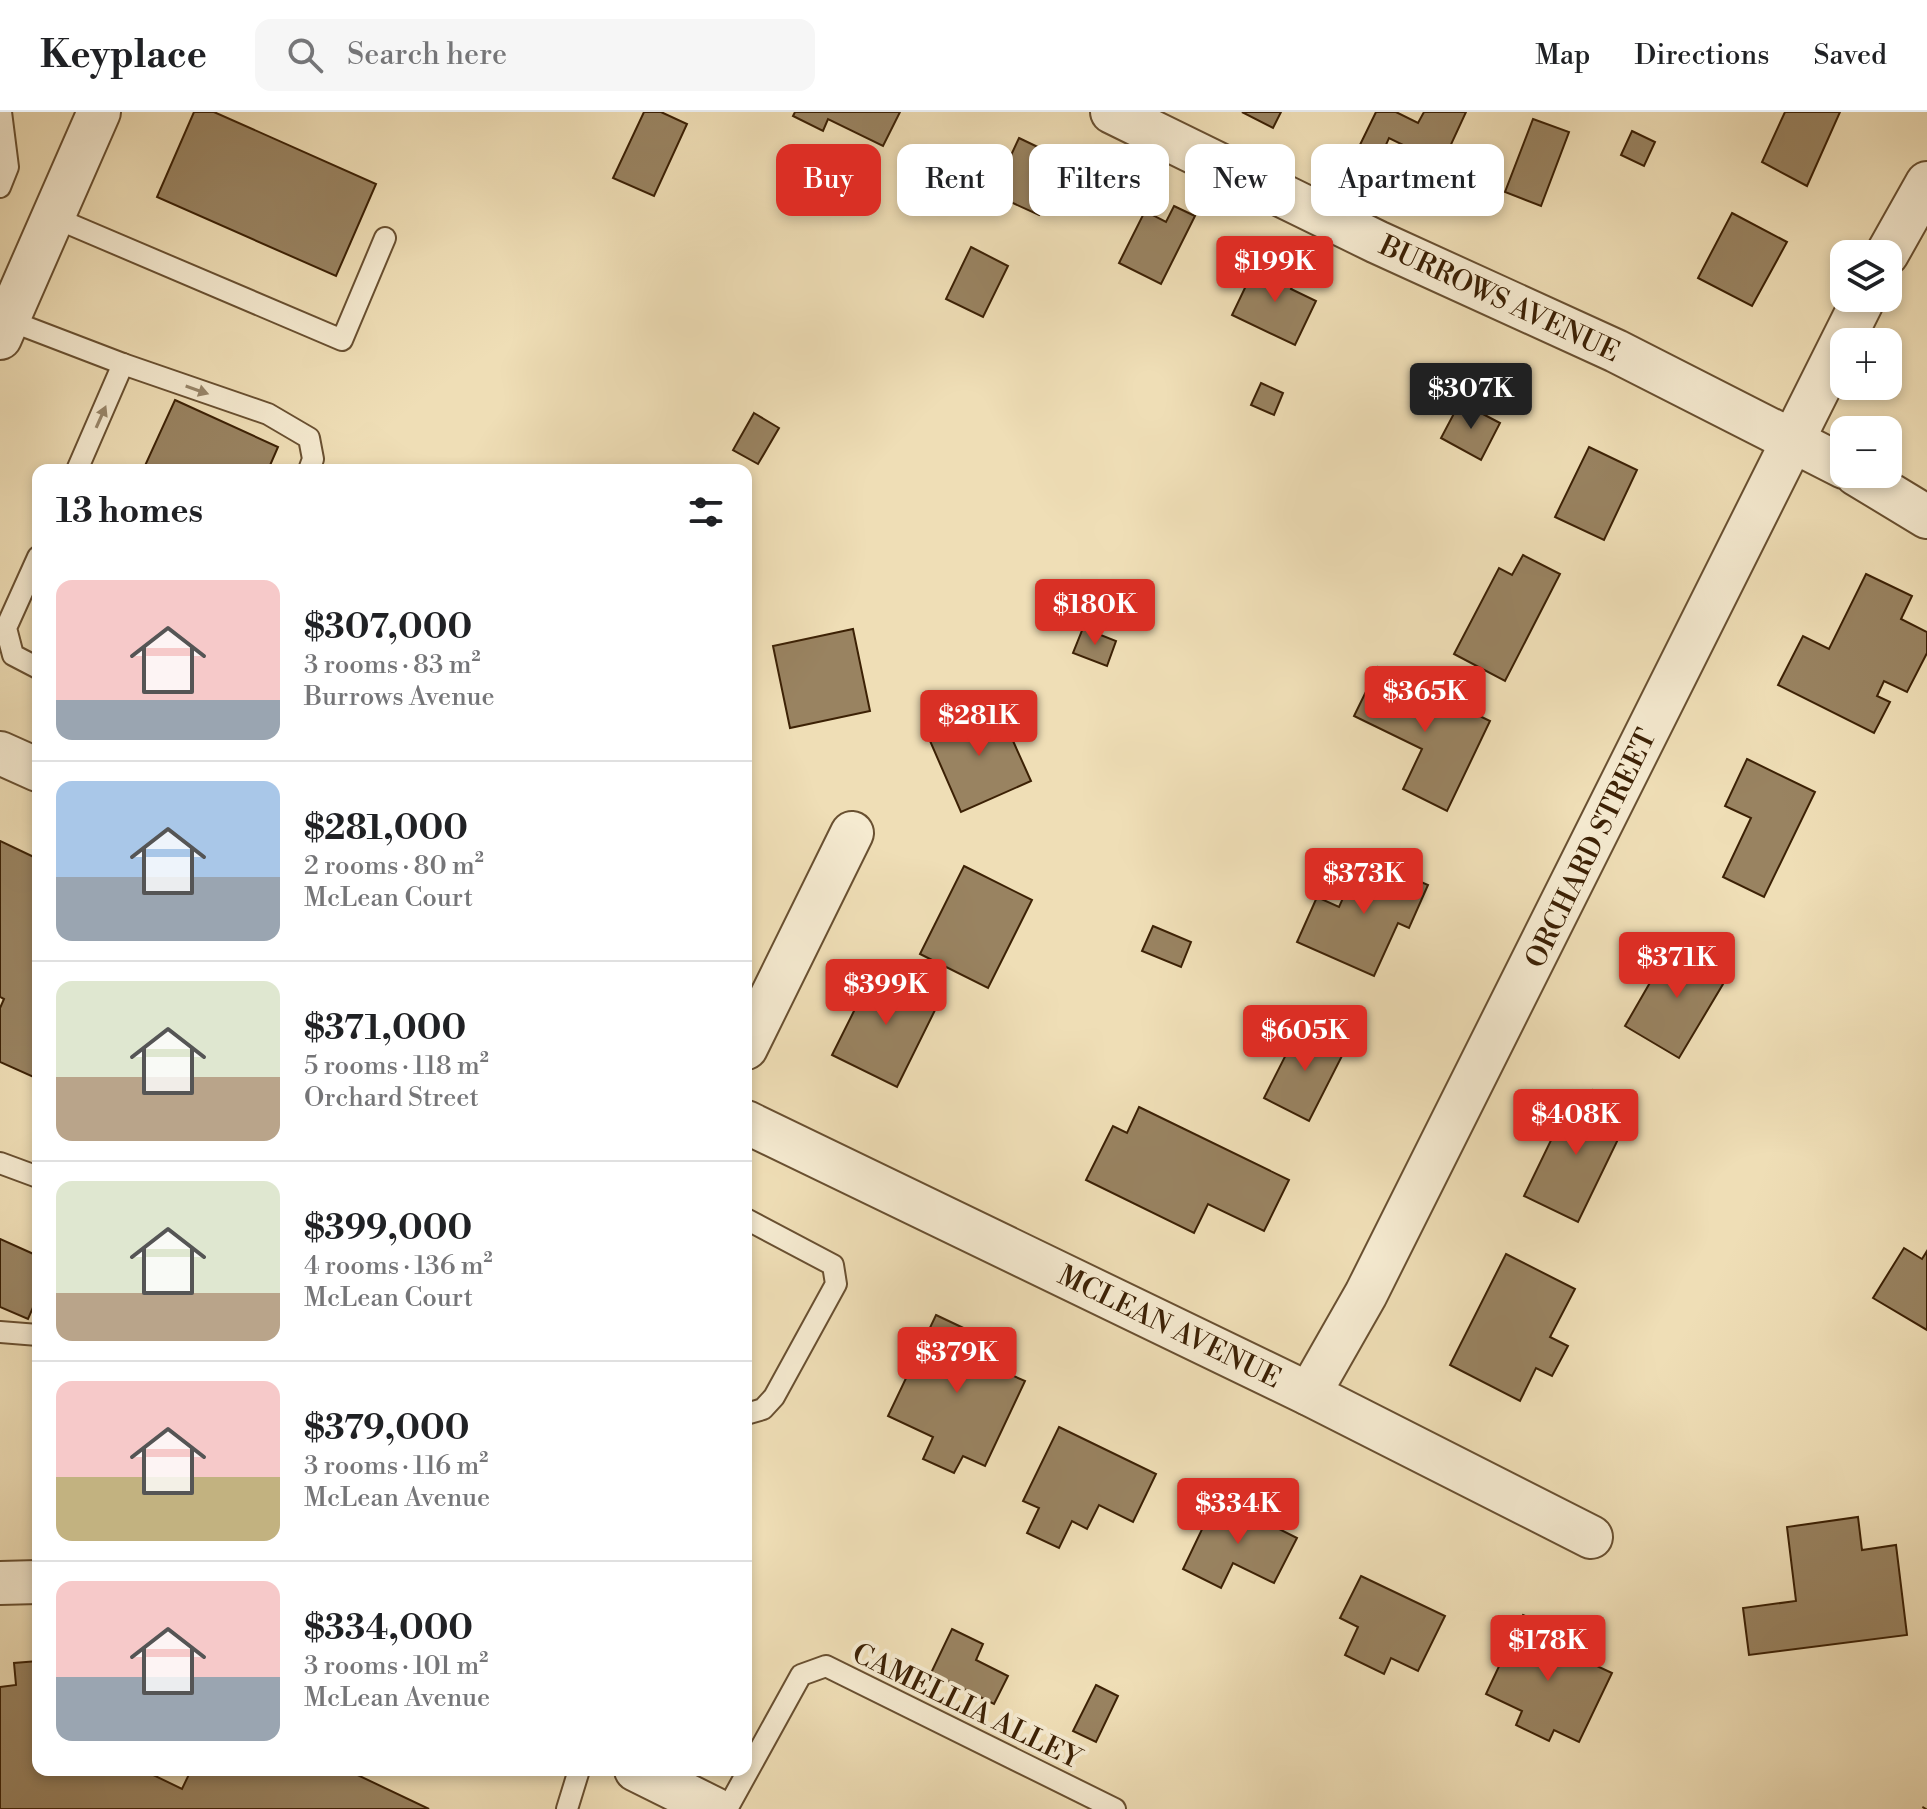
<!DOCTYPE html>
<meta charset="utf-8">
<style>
:root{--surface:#fff;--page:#f6f6f6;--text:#202124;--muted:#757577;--line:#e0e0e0;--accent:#d93025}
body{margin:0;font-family:"Libre Bodoni",serif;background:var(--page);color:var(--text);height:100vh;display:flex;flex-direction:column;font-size:30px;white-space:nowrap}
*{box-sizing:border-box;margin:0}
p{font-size:26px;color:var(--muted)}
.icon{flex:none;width:44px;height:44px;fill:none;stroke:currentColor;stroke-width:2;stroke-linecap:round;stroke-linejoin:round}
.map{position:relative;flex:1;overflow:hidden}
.drawer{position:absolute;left:32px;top:352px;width:720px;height:1312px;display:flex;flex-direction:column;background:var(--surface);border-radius:16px;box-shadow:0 4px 12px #0003}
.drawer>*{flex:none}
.guide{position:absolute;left:776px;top:32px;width:760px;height:72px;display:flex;gap:16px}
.fabs{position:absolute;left:1830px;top:128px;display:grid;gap:16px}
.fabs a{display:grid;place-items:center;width:72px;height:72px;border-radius:16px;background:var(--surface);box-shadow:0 4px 12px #0003;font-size:40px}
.price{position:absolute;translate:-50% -68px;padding:0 18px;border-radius:8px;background:var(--accent);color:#fff;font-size:26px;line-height:52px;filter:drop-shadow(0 2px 4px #0008)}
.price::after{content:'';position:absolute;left:50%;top:48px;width:24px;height:18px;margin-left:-12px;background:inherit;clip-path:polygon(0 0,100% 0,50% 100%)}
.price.current{background:#222;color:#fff}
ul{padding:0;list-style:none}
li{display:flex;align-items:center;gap:24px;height:200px;padding:0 24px}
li+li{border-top:2px solid var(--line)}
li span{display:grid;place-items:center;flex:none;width:224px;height:160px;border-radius:16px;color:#555}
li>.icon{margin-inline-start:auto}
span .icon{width:96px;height:96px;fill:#fffc;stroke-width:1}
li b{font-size:34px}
h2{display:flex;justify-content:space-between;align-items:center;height:96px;padding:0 24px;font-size:34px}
.pill{padding:0 28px;border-radius:16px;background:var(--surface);box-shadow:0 4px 12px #0003;font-size:28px;line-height:72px}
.pill.current{background:var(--accent);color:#fff}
header{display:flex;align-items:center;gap:48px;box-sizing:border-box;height:112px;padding:0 40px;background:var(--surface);border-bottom:2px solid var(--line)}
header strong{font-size:38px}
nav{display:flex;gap:44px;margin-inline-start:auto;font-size:28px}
.search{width:560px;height:72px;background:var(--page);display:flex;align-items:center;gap:20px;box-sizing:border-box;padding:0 28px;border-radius:16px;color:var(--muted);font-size:30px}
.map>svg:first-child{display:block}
.building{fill:#998361;stroke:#3c2105;stroke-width:2}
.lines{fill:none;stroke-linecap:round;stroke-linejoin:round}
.lane-casing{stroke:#695031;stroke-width:24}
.street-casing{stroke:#695031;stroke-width:46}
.path{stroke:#3c2105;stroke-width:5;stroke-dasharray:2 4;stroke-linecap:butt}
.lane{stroke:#f5ead0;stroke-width:20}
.street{stroke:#f5ead0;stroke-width:42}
.oneway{fill:#98866a}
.labels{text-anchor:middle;stroke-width:8;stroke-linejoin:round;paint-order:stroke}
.street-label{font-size:28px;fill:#3c2105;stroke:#f5ead0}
</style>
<header>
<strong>Keyplace</strong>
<div class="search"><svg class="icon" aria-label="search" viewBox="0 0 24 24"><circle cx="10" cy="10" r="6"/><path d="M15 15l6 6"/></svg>Search here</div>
<nav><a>Map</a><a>Directions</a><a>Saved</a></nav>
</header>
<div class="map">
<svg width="1927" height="1697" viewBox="0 0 1927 1697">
<rect width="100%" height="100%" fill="#efdeb6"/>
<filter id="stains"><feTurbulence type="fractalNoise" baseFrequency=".0025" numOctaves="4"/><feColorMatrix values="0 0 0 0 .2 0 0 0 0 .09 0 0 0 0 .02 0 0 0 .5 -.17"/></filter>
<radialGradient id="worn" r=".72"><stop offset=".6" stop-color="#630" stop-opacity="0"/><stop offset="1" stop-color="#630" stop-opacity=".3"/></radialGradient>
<g class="building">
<path d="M194 0H214L376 72 336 164 157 85Z"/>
<path d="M644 0H661L687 12 654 84 613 66Z"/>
<path d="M795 0H900L883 34 828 7 823 19 793 4Z"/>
<path d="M1242 0H1281L1273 16Z"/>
<path d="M1376 0H1396L1418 11 1424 0H1466L1442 52 1389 26 1377 53 1355 43Z"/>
<path d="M1785 0H1840L1807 74 1762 50Z"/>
<path d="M1533 7 1569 20 1541 94 1505 80Z"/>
<path d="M1632 19 1655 30 1644 54 1621 43Z"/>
<path d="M1019 26 1065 48 1039 103 993 82Z"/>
<path d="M1174 94 1195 104 1161 172 1119 151 1145 99 1166 110Z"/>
<path d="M1732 101 1787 130 1752 194 1698 166Z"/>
<path d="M971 135 1008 154 983 205 946 187Z"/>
<path d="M1276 149 1299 160 1291 177 1316 189 1295 233 1232 203 1253 159 1268 166Z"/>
<path d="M1261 271 1283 281 1274 303 1251 293Z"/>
<path d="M175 288 278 335 268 358H143Z"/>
<path d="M1460 290 1500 311 1481 348 1441 326Z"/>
<path d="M754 301 779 316 758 352 733 338Z"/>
<path d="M1589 335 1637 358 1604 428 1555 405Z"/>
<path d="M1523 443 1560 462 1505 569 1454 542 1499 456 1512 463Z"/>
<path d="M1866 462 1912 484 1901 507 1927 520V541L1907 580 1884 569 1877 584 1890 590 1874 621 1778 573 1803 524 1829 537Z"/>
<path d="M1083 516 1116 529 1107 554 1073 541Z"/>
<path d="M853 517 870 599 790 616 773 534Z"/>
<path d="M1378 555 1490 609 1447 699 1403 677 1422 637 1354 604Z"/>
<path d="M996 591 1031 669 961 700 927 622Z"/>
<path d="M1747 647 1815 680 1764 785 1723 765 1751 706 1725 694Z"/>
<path d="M0 729 38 747V967L0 950V896L4 887 0 885Z"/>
<path d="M1362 744 1428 773 1409 816 1398 811 1374 864 1297 830 1317 785 1339 795Z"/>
<path d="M964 754 1032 788 988 876 920 842Z"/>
<path d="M1153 814 1191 830 1181 855 1142 839Z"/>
<path d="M1674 829 1729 862 1679 946 1625 914Z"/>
<path d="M876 855 940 888 897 975 832 943Z"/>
<path d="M1301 913 1346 936 1309 1009 1264 986Z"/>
<path d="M1593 978 1621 992 1611 1011 1623 1017 1578 1110 1524 1084 1569 991 1583 997Z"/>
<path d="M1139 995 1289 1068 1264 1119 1208 1092 1194 1121 1086 1068 1113 1014 1127 1021Z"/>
<path d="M0 1127 38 1144V1184L28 1207 0 1195Z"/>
<path d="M1904 1136 1922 1147 1927 1139V1218L1873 1186Z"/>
<path d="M1506 1142 1575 1177 1550 1225 1568 1234 1552 1264 1536 1256 1520 1289 1450 1253Z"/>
<path d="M936 1203 1010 1238 1000 1258 1025 1269 985 1354 963 1344 954 1361 923 1347 933 1325 888 1304Z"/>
<path d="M1059 1315 1156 1362 1133 1410 1099 1393 1087 1417 1072 1409 1059 1436 1027 1421 1039 1396 1023 1389Z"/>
<path d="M1217 1386 1297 1426 1274 1471 1233 1451 1221 1476 1183 1457Z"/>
<path d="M1858 1405 1862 1438 1896 1433 1907 1523 1749 1543 1743 1496 1796 1489 1787 1415Z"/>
<path d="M1361 1464 1445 1504 1418 1559 1391 1546 1384 1562 1345 1543 1358 1515 1340 1506Z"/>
<path d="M1523 1503 1560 1521 1554 1534 1612 1561 1579 1630 1554 1618 1549 1629 1516 1613 1522 1599 1486 1582Z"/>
<path d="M952 1517 983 1532 976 1548 1008 1564 994 1592 931 1561Z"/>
<path d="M38 1549V1658H143L182 1677 191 1658H347L429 1697H0V1575L16 1573 14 1551Z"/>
<path d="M1096 1573 1118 1584 1096 1630 1073 1619Z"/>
</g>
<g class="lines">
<defs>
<g id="lane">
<path d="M0 75 8 55 1 0"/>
<path d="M53 105 342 228 385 126"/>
<path d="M8 208 123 252 268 302 309 326 313 347 309 358"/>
<path d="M77 358 123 252"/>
<path d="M38 445 6 516 13 543 38 556"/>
<path d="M0 1051 38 1065"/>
<path d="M746 1107 833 1153 836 1172 774 1285 763 1297 746 1302"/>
<path d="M0 1220 38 1223"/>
<path d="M567 1697 579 1658"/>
<path d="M727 1697 801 1563 826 1554 1115 1697"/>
</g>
<g id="street">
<path d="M1112 0 1377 130 1616 239 1844 355"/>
<path d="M1887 142 1927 71"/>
<path d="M0 226 99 0"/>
<path d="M1856 362 1927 405"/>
<path d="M0 641 38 658"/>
<path d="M746 936 852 721"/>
<path d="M746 1010 1309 1282 1591 1425"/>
<path d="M1309 1282 1366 1182 1864 186"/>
<path d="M0 1471 38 1470"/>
<path d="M636 1658 715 1697"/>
</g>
</defs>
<use href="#lane" class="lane-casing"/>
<use href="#street" class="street-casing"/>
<path class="path" d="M1924 1697 1927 1692"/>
<use href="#lane" class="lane"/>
<use href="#street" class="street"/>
</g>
<defs><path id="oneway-solid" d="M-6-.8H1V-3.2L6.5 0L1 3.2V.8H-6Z" transform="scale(2)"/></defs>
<g class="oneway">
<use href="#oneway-solid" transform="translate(197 278) rotate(19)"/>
<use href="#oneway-solid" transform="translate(101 305) rotate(-66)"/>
</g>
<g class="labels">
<g class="street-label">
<text transform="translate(1500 186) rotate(25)" y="10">BURROWS AVENUE</text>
<text transform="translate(1590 736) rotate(-64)" y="10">ORCHARD STREET</text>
<text transform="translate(1170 1214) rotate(26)" y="10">MCLEAN AVENUE</text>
<text transform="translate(967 1593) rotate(26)" y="10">CAMELLIA ALLEY</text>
</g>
</g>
<rect width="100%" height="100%" filter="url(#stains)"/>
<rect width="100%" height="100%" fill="url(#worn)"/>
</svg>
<div class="fabs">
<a><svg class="icon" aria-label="layers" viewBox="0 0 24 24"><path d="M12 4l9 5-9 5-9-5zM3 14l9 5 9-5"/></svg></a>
<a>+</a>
<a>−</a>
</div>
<b class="price" style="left:1275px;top:192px">$199K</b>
<b class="price current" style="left:1471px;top:319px">$307K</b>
<b class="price" style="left:1095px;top:535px">$180K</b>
<b class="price" style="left:1425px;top:622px">$365K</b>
<b class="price" style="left:979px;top:646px">$281K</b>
<b class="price" style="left:1364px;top:804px">$373K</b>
<b class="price" style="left:1677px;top:888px">$371K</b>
<b class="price" style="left:886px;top:915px">$399K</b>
<b class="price" style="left:1305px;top:961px">$605K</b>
<b class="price" style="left:1576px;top:1045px">$408K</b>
<b class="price" style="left:957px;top:1283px">$379K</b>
<b class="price" style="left:1238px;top:1434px">$334K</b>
<b class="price" style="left:1548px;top:1571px">$178K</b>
<div class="guide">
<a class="pill current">Buy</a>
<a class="pill">Rent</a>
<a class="pill">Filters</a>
<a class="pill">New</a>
<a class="pill">Apartment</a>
</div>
<section class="drawer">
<h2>13 homes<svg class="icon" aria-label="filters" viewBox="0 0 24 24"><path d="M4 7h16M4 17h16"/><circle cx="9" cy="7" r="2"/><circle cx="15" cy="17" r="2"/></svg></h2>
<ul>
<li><span style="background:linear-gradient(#f6c9c9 75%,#9aa5b1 0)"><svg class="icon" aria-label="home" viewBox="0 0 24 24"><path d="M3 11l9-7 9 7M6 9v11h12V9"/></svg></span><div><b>$307,000</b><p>3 rooms · 83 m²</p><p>Burrows Avenue</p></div></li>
<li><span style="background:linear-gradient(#a9c7e8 60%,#9aa5b1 0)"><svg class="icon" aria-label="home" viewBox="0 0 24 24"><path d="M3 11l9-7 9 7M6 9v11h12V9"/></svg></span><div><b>$281,000</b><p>2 rooms · 80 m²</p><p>McLean Court</p></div></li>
<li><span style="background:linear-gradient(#dfe7d0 60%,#b9a48a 0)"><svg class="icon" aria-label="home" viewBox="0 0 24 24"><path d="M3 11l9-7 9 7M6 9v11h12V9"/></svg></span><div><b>$371,000</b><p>5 rooms · 118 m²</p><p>Orchard Street</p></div></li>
<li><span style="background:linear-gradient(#dfe7d0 70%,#b9a48a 0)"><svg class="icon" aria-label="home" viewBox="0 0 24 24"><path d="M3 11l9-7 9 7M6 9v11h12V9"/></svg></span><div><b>$399,000</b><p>4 rooms · 136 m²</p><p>McLean Court</p></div></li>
<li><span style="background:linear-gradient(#f6c9c9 60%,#c2b280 0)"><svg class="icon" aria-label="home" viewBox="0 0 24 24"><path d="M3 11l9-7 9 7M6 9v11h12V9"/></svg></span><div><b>$379,000</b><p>3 rooms · 116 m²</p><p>McLean Avenue</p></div></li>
<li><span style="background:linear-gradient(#f6c9c9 60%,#9aa5b1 0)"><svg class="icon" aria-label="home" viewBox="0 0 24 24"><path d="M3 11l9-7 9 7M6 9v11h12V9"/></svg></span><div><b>$334,000</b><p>3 rooms · 101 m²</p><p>McLean Avenue</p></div></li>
</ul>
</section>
</div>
